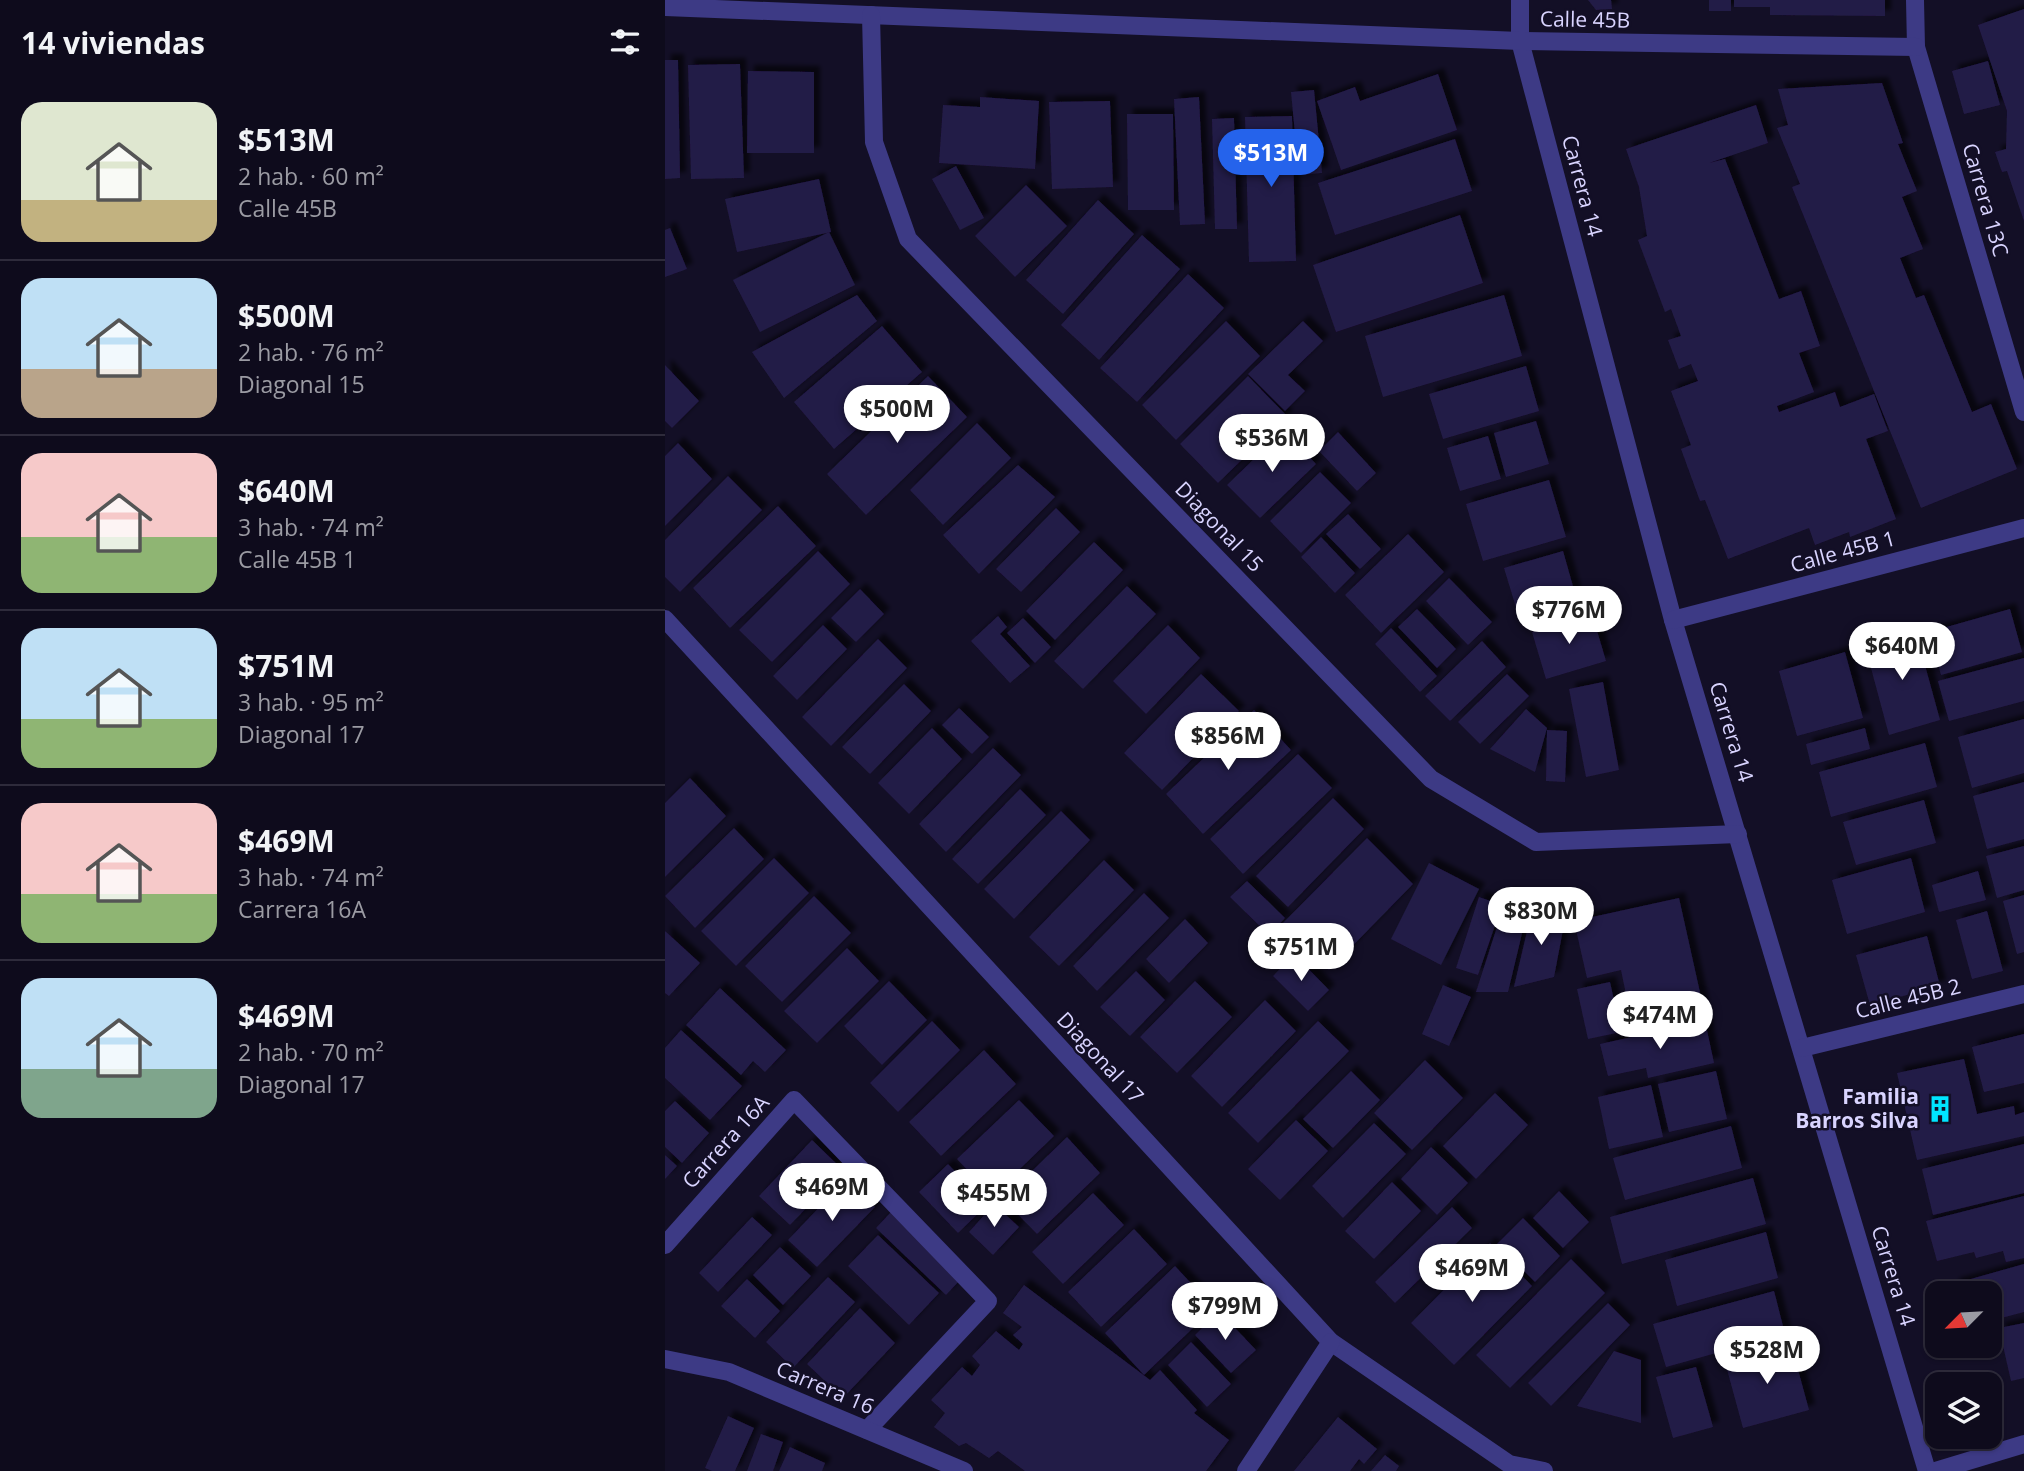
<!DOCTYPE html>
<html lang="es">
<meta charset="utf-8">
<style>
:root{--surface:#0e0b1c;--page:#1c1929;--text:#f1f3f6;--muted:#9b9ba3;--line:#2e2b3b;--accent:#2563eb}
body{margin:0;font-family:"Open Sans",sans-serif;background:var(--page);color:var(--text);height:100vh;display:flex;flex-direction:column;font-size:26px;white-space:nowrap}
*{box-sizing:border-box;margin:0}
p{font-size:23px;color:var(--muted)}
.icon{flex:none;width:38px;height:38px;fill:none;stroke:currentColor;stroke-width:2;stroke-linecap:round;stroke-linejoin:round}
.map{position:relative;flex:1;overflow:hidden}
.details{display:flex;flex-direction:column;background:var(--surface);width:665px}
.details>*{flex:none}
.needle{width:46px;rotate:246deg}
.controls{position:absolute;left:1260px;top:1281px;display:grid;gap:14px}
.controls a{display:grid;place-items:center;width:77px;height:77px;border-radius:14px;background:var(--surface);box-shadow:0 2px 5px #0004,0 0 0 2px var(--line);font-size:35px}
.price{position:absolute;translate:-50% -60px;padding:0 16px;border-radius:24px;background:#fff;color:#222;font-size:23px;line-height:46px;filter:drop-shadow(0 2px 4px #0008)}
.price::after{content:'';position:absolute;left:50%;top:42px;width:21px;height:16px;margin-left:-10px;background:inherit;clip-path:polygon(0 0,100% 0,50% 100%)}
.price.active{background:var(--accent);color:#fff}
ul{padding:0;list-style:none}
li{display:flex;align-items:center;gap:21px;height:175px;padding:0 21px}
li+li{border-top:2px solid var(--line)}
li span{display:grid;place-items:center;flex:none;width:196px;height:140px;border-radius:21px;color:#555}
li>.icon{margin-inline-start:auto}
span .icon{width:84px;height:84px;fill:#fffc;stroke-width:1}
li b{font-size:30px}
h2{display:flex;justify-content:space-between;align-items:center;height:84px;padding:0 21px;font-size:30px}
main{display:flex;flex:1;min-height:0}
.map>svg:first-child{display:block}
.building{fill:#241b47;filter:url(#shadow)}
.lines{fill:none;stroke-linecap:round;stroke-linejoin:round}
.minor{stroke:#3d3a85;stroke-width:18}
.labels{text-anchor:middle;stroke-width:5;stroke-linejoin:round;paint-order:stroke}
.street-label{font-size:21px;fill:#d9d4ff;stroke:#130f26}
.poi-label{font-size:21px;font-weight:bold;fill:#d9d4ff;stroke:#130f26;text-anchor:end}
</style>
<main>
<section class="details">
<h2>14 viviendas<svg class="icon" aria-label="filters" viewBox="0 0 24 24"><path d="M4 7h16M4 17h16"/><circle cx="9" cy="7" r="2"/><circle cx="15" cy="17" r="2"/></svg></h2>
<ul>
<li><span style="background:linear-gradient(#dfe7d0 70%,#c2b280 0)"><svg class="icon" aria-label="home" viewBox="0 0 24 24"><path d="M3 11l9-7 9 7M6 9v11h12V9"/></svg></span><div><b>$513M</b><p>2 hab. · 60 m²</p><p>Calle 45B</p></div></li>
<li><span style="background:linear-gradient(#bfe0f5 65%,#b9a48a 0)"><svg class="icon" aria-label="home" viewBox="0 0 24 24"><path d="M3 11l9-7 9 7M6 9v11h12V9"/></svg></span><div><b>$500M</b><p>2 hab. · 76 m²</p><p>Diagonal 15</p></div></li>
<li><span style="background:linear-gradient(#f6c9c9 60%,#8fb573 0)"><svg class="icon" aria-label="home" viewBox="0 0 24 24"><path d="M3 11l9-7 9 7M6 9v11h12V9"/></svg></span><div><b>$640M</b><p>3 hab. · 74 m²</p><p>Calle 45B 1</p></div></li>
<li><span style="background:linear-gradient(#bfe0f5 65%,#8fb573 0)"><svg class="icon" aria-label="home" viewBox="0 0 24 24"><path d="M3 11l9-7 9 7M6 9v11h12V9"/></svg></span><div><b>$751M</b><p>3 hab. · 95 m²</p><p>Diagonal 17</p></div></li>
<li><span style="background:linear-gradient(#f6c9c9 65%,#8fb573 0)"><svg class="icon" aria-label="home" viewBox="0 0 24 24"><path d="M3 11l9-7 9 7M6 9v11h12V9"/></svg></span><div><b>$469M</b><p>3 hab. · 74 m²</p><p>Carrera 16A</p></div></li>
<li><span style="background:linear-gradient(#bfe0f5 65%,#7fa58c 0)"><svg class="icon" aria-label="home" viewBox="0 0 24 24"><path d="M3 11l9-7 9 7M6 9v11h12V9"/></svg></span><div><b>$469M</b><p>2 hab. · 70 m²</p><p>Diagonal 17</p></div></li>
</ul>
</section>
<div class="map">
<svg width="1359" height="1471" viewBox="0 0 1359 1471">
<defs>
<filter id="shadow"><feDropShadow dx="6" dy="-6" stdDeviation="2" flood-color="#0009"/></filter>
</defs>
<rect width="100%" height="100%" fill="#130f26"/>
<g class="building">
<path d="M923 0H946L947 9 931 10Z"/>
<rect x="1044" y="0" width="22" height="11"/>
<path d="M1069 0H1220V16L1105 15V7H1069Z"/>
<path d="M1359 9V221L1342 171 1337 172 1330 152 1341 149 1342 111 1313 25Z"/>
<path d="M0 60H13L15 178 0 179Z"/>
<path d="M1323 61 1335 105 1299 114 1287 71Z"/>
<path d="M75 64 79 178 26 179 23 65Z"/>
<path d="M83 71 149 72V153H82Z"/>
<path d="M773 74 792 130 676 170 652 101 690 87 695 101Z"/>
<path d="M1217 83 1238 143 1233 144 1252 191 1237 197 1258 249 1235 258 1251 298 1259 295 1307 412 1326 404 1352 469 1256 508 1127 187 1135 184 1112 128 1123 125 1113 89Z"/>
<path d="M649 90 657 173 634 175 626 92Z"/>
<path d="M315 97 374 101 370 169 274 163 278 105 315 107Z"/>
<path d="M534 97 540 224 515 225 509 99Z"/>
<path d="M445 101 448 187 387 189 384 102Z"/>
<path d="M1091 105 1103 143 1044 163 1060 159 1114 299 1136 291 1155 346 1134 353 1149 392 1112 406 1114 412 1170 392 1175 407 1209 394 1223 431 1201 439 1231 519 1185 537 1184 532 1150 545 1144 528 1063 559 1040 500 1035 501 1016 449 1026 445 1006 391 1033 381 1026 364 1014 369 1003 340 1016 336 1006 309 1000 312 973 240 982 236 974 187 961 149Z"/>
<path d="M462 114H508L509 210H463Z"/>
<path d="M627 116 631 261 584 262 580 117Z"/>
<path d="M569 118 572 229H550L547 119Z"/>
<path d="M790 139 807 191 670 235 653 183Z"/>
<path d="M291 166 319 218 295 230 267 179Z"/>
<path d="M154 179 166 232 72 252 60 199Z"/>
<path d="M361 185 402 226 350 277 310 236Z"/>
<path d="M433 200 469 234 398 314 361 280Z"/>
<path d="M795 215 818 283 671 332 648 265Z"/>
<path d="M5 228 22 269 0 277V230Z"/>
<path d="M164 232 190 285 95 332 68 280Z"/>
<path d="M477 235 515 269 434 360 396 325Z"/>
<path d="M523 274 559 308 472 402 435 368Z"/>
<path d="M192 295 212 321 119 398 87 352Z"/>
<path d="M839 295 857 356 718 397 700 336Z"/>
<path d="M561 321 595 356 511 440 477 405Z"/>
<path d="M638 321 658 341 623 375 640 391 620 411 583 374Z"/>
<path d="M217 326 257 372 169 449 129 402Z"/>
<path d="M0 365 34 401 7 428 0 421Z"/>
<path d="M861 366 874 411 778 439 764 394Z"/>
<path d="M263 376 302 417 201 515 162 474Z"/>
<path d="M583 376 622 416 553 483 515 444Z"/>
<path d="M871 421 884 464 841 477 829 433Z"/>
<path d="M312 423 346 458 278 525 245 490Z"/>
<path d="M619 430 651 464 595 518 562 485Z"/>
<path d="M673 432 711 473 692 491 654 451Z"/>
<path d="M823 436 836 479 795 491 782 448Z"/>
<path d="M13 443 47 479 0 526V456Z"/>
<path d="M353 465 390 497 314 574 278 535Z"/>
<path d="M655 472 686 503 636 553 605 521Z"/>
<path d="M63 476 97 510 15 592 0 577V540Z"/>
<path d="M884 480 901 537 818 561 801 504Z"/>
<path d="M113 506 151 546 65 628 28 588Z"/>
<path d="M391 508 415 532 356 592 331 569Z"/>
<path d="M683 514 716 549 695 569 661 534Z"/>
<path d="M743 534 779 572 716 633 680 595Z"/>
<path d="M656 537 690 573 670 593 636 557Z"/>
<path d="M429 542 458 570 390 640 361 611Z"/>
<path d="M153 551 185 584 107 662 74 630Z"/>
<path d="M898 551 911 597 853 614 839 568Z"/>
<path d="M784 578 827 622 803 645 761 601Z"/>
<path d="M462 586 491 614 418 689 389 661Z"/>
<path d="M195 589 219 614 191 642 166 618Z"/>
<path d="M752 609 791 649 772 668 733 627Z"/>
<path d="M1345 609 1357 652 1276 675 1264 632Z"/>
<path d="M927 614 941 661 881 679 867 632Z"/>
<path d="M333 616 342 627 335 634 365 666 345 683 306 641Z"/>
<path d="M358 618 386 647 370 663 342 633Z"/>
<path d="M158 625 182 649 132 700 108 676Z"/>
<path d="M503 625 535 658 481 714 448 681Z"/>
<path d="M726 628 772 676 755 692 710 644Z"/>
<path d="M1250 629 1275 720 1224 735 1199 642Z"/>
<path d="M213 639 242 668 166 746 137 717Z"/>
<path d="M817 641 841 667 785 721 760 696Z"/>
<path d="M1180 652 1198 718 1132 736 1114 671Z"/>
<path d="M1359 658V701L1284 721 1273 681Z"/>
<path d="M536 674 574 711 497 790 459 753Z"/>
<path d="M842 674 864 696 815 744 793 722Z"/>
<path d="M938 682 954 770 921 777 904 689Z"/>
<path d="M239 684 266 711 205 774 177 747Z"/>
<path d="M294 708 324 737 307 754 277 725Z"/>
<path d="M861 709 882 728 870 772 825 749Z"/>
<path d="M589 710 626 750 538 834 501 794Z"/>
<path d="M1359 719V773L1307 788 1293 737Z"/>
<path d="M267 728 297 759 244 814 213 783Z"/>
<path d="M1200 728 1205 749 1146 765 1141 744Z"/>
<path d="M882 730 902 731 900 782 881 781Z"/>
<path d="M1260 743 1272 787 1166 817 1154 772Z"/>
<path d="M328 748 356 775 281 852 254 824Z"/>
<path d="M633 754 667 788 578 874 545 839Z"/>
<path d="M25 778 61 816 0 877V803Z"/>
<path d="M1359 782V839L1322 849 1308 796Z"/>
<path d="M355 789 381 815 313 884 287 859Z"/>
<path d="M668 798 699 829 623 907 591 876Z"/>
<path d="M1259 800 1271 843 1191 865 1178 822Z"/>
<path d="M396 811 425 840 349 919 319 889Z"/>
<path d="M69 828 99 859 30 928 0 896Z"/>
<path d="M702 838 748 884 664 970 617 924Z"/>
<path d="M1359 846V890L1332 898 1321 856Z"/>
<path d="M109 858 144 893 71 966 36 931Z"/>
<path d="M1246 858 1260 912 1182 934 1167 880Z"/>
<path d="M439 860 469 890 394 966 364 937Z"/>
<path d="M764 863 814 889 776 965 726 939Z"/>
<path d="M1313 871 1321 900 1274 912 1267 885Z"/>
<path d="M582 881 620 918 604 935 565 897Z"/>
<path d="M479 893 504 918 432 991 408 966Z"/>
<path d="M843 893 865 900 843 992H811Z"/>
<path d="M1359 895V952L1352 954 1338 901Z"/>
<path d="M149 896 186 933 117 1002 80 966Z"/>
<path d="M814 897 837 905 813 975 791 968Z"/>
<path d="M1014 898 1038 1006 967 1023 956 970 922 978 909 921Z"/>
<path d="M868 906 901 914 889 977 849 987Z"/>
<path d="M1322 911 1338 971 1307 979 1291 920Z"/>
<path d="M520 919 543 943 504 983 481 959Z"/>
<path d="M0 931 35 963 4 996 0 993Z"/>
<path d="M1262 936 1275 986 1205 1005 1191 955Z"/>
<path d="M182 948 214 981 152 1043 119 1011Z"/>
<path d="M629 954 664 990 643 1011 608 976Z"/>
<path d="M471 971 500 1000 465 1036 435 1007Z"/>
<path d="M224 981 262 1020 217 1065 179 1026Z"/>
<path d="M530 981 567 1017 512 1073 475 1037Z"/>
<path d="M945 982 956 1032 923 1039 912 989Z"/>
<path d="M778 985 806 997 784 1046 757 1034Z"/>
<path d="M55 988 121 1050 100 1072 88 1061 76 1075 21 1025Z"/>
<path d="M600 1000 631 1031 557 1107 526 1076Z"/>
<path d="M267 1021 295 1050 233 1112 205 1083Z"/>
<path d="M653 1021 684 1051 593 1143 563 1113Z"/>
<path d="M1040 1021 1049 1063 983 1078 981 1068 943 1076 935 1044Z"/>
<path d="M16 1030 77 1086 45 1120 0 1078V1048Z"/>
<path d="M1359 1034V1083L1319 1092 1307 1047Z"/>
<path d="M319 1050 351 1084 276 1156 244 1122Z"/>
<path d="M1299 1059 1312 1114 1349 1106 1350 1115 1359 1112V1136L1252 1160 1232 1073Z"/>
<path d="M760 1060 798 1098 747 1150 709 1113Z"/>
<path d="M686 1071 715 1100 668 1148 638 1119Z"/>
<path d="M1051 1071 1062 1119 1004 1132 993 1084Z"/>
<path d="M986 1085 998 1137 944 1149 933 1097Z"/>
<path d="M830 1093 863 1125 811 1179 778 1146Z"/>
<path d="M354 1100 389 1136 327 1196 292 1159Z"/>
<path d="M10 1101 44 1133 17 1163 0 1147V1111Z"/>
<path d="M631 1120 663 1151 615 1200 583 1169Z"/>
<path d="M709 1123 741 1154 678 1218 647 1186Z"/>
<path d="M1066 1126 1077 1168 960 1200 948 1158Z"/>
<path d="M402 1137 435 1173 372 1234 338 1199Z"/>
<path d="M147 1140 178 1170 125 1225 94 1196Z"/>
<path d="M1359 1144V1193L1268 1215 1257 1169Z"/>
<path d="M766 1147 803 1183 772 1215 736 1179Z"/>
<path d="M0 1155 12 1166 0 1179Z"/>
<path d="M283 1164 322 1205 293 1233 254 1192Z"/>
<path d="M1088 1178 1101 1224 957 1264 945 1217Z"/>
<path d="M181 1179 210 1207 152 1267 123 1240Z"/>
<path d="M727 1182 756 1211 709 1259 680 1231Z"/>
<path d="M894 1191 924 1222 898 1248 868 1218Z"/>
<path d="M428 1193 459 1225 398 1284 367 1252Z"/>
<path d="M1359 1196V1258L1341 1262 1338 1251 1311 1258 1309 1252 1272 1261 1261 1221Z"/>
<path d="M329 1204 354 1227 328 1255 304 1232Z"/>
<path d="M787 1207 807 1228 730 1303 710 1282Z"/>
<path d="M226 1212 296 1279 281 1295 211 1228Z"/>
<path d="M87 1217 107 1235 53 1292 34 1273Z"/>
<path d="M858 1218 895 1256 870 1282 832 1244Z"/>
<path d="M469 1229 502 1264 436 1327 403 1292Z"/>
<path d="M1101 1232 1113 1278 1012 1306 1000 1260Z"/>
<path d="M213 1235 274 1293 244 1325 183 1266Z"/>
<path d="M825 1243 867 1286 789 1365 746 1323Z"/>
<path d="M115 1247 146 1276 118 1305 88 1275Z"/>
<path d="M906 1259 940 1293 845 1388 811 1355Z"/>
<path d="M1359 1264V1312L1325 1321V1293H1291L1288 1284Z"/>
<path d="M510 1266 549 1308 479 1375 440 1333Z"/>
<path d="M163 1277 190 1302 128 1368 101 1342Z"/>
<path d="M82 1279 115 1311 90 1338 56 1306Z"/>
<path d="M359 1285 485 1380 495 1370 532 1410 529 1413 564 1440 541 1471H360L333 1451 324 1458 301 1443 294 1446 269 1427 280 1413 266 1400 297 1367 307 1376 315 1365 307 1356 331 1331 354 1350 358 1344 348 1335 357 1327 338 1313Z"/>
<path d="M1109 1291 1120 1334 1001 1367 988 1324Z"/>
<path d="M943 1303 965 1325 886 1406 863 1383Z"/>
<path d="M195 1308 230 1343 178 1398 142 1364Z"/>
<path d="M554 1311 591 1350 566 1373 530 1335Z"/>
<path d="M1359 1323V1378L1346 1381 1334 1328Z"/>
<path d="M526 1342 566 1384 542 1407 503 1365Z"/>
<path d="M1126 1344 1144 1410 1078 1428 1060 1362Z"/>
<path d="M949 1351 976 1360V1423L912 1406Z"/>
<path d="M1031 1367 1048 1427 1008 1438 991 1377Z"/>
<path d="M63 1416 89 1428 70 1471H47L40 1468Z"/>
<path d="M673 1417 712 1449 699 1464 694 1459 685 1471H629Z"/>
<path d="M96 1434 118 1442 108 1471H82Z"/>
<path d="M125 1447 160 1463 157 1471H114Z"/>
<path d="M720 1455 734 1466 731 1471H706Z"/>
</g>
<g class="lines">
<g class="minor">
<path d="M855 0V41L1008 620 1262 1471"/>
<path d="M1250 0 1251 47 1359 412"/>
<path d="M0 7 855 41 1251 47"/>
<path d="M206 15 209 142 243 239 766 779 871 842 1073 834"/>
<path d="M0 619 666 1342 844 1464 879 1471"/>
<path d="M1008 620 1359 528"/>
<path d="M1137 1048 1359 994"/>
<path d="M0 1245 129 1100 323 1301 202 1430"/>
<path d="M0 1359 64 1372 299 1471"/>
<path d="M581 1471 666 1342"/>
<path d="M1270 1471 1359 1444"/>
</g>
</g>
<defs>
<symbol id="building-bare" viewBox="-9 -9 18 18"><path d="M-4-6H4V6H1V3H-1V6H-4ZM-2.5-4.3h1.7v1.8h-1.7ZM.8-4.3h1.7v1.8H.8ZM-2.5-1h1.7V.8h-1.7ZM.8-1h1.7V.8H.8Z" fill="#00e5ff" stroke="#130f26" stroke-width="2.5" paint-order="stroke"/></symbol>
</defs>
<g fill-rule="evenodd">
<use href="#building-bare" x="1256" y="1090" width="38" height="38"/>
</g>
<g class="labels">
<g class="street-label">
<text transform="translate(920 20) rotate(1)" y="7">Calle 45B</text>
<text transform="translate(917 186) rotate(75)" y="7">Carrera 14</text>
<text transform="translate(1320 200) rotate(74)" y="7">Carrera 13C</text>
<text transform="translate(554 527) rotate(46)" y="7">Diagonal 15</text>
<text transform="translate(1178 552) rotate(-15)" y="7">Calle 45B 1</text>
<text transform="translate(1066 732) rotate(73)" y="7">Carrera 14</text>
<text transform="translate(1243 999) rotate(-14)" y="7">Calle 45B 2</text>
<text transform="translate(435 1058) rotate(47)" y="7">Diagonal 17</text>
<text transform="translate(61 1142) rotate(-48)" y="7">Carrera 16A</text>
<text transform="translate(1228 1276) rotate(73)" y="7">Carrera 14</text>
<text transform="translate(160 1388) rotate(23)" y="7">Carrera 16</text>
</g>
<g class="poi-label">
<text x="1254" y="1104">Familia<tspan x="1254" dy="24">Barros Silva</tspan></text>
</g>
</g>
</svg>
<div class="controls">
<a><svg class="needle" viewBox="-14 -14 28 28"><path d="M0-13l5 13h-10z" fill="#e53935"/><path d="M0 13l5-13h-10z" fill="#9b9ba3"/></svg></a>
<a><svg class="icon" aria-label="layers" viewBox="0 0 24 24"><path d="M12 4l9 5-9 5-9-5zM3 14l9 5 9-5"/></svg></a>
</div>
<b class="price active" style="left:606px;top:189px">$513M</b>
<b class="price" style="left:232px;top:445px">$500M</b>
<b class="price" style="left:607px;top:474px">$536M</b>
<b class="price" style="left:904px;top:646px">$776M</b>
<b class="price" style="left:1237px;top:682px">$640M</b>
<b class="price" style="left:563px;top:772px">$856M</b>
<b class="price" style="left:876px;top:947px">$830M</b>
<b class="price" style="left:636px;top:983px">$751M</b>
<b class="price" style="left:995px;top:1051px">$474M</b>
<b class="price" style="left:167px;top:1223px">$469M</b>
<b class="price" style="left:329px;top:1229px">$455M</b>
<b class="price" style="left:807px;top:1304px">$469M</b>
<b class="price" style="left:560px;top:1342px">$799M</b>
<b class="price" style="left:1102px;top:1386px">$528M</b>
</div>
</main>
